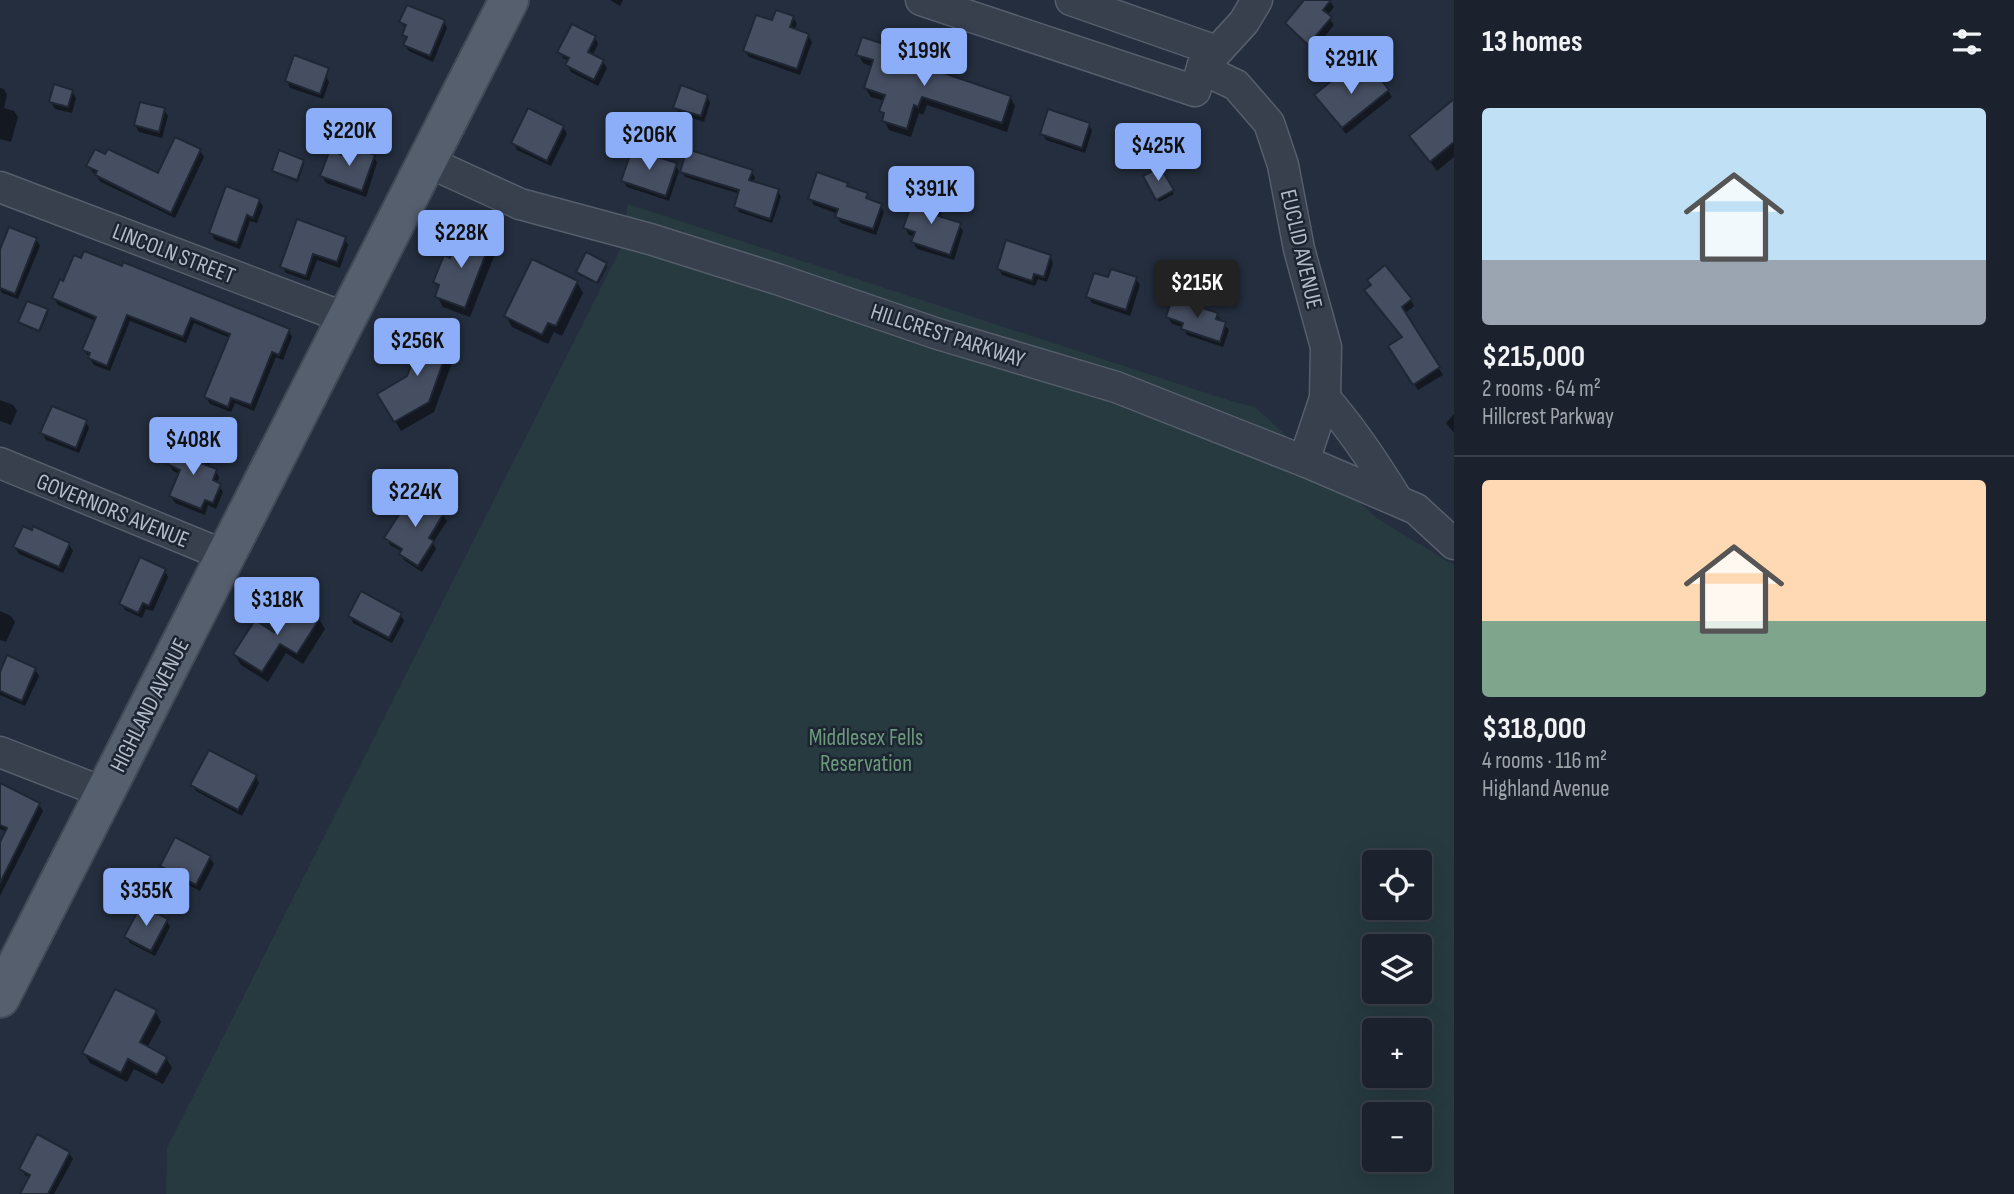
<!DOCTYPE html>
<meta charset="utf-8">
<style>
:root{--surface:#1b222e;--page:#242a36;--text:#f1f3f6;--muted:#a0a4aa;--line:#393f4a;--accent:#8cadf7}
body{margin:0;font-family:"Sofia Sans Condensed",sans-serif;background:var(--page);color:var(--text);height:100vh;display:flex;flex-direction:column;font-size:26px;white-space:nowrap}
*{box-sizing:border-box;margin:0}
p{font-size:23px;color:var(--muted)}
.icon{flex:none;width:38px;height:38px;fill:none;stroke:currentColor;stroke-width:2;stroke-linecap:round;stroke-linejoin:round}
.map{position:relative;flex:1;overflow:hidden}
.panel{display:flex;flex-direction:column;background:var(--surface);width:560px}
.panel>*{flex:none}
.fabs{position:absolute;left:1362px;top:850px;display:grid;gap:14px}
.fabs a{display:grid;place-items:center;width:70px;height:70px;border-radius:7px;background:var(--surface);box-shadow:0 7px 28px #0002,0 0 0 2px var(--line);font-size:35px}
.price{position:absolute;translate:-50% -60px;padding:0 16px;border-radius:7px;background:var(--accent);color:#111;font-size:23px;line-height:46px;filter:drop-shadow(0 2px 4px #0008)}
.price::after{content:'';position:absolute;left:50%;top:42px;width:21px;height:16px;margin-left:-10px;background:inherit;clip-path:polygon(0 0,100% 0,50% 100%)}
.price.selected{background:#222;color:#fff}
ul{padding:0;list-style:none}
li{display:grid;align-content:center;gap:14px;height:371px;padding:0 28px}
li+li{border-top:2px solid var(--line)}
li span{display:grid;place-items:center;height:217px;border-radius:7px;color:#555}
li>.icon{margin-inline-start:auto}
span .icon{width:126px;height:126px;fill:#fffc;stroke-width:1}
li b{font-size:30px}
h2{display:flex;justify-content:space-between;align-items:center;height:84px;padding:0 28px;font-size:30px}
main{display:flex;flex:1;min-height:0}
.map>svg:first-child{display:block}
.green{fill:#263a3f;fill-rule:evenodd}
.shadow{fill:#0007}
.building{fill:#464f62;stroke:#1f2735;stroke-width:2}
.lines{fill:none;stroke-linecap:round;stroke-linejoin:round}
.minor-casing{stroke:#565e6c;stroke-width:33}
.major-casing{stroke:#414957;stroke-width:42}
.minor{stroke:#38404e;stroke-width:30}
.major{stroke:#565f6e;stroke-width:38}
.labels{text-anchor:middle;stroke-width:5;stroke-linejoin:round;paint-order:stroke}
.street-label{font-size:23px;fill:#b4bbc9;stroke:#1d2533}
.park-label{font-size:23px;fill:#6c9a7a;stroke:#1d2533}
</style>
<main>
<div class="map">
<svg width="1454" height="1194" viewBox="0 0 1454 1194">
<rect width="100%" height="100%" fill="#242e3e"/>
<path class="green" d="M628 204 1231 401 1255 407 1378 519 1454 565V1194H166L167 1148 620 250ZM1374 863H1419V908H1374ZM1374 947H1419V992H1374ZM1374 1031H1419V1076H1374ZM1374 1115H1419V1160H1374Z"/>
<g class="shadow">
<path d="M610 0H623L620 6Z"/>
<path d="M1306 0H1329L1334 7 1327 16 1334 25 1313 51 1291 29 1287 23Z"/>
<path d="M793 17 797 24 794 31 808 35 812 42 800 75 749 57 745 51 773 23Z"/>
<path d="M401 22H444L447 28 433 62 409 51 405 45 407 41 404 35 405 28Z"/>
<path d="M595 37 598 44 592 56 603 62 607 68 598 86 571 72 567 65 569 61 563 58 559 52Z"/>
<path d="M886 46 891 56 1010 97 1015 106 1007 132 927 105 923 115 919 113 911 137 889 130 884 120 885 117 881 111 885 101 871 97 865 88 872 67 863 63 858 54Z"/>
<path d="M325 75 329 82 323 99 290 88 287 81Z"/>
<path d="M0 88 4 89 7 95 4 108 14 111 18 117 11 142 0 139Z"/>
<path d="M72 91 76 98 72 113 55 109 51 102Z"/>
<path d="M1388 91 1392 97 1346 134 1320 101Z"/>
<path d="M707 96 710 103 704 122 679 114 675 107Z"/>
<path d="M1454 109V157L1437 171 1411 136Z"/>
<path d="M164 110 168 116 162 138 139 132 135 125Z"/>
<path d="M1089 124 1092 131 1085 153 1046 140 1042 133Z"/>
<path d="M563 127 567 134 551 166 517 150 513 143Z"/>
<path d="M200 151 204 157 175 218 101 182 88 166 159 175Z"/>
<path d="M374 157 377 163 366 197 326 183 322 176 349 159Z"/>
<path d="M303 161 304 164 298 182 275 173 274 171Z"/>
<path d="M675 165 679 171 669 201 627 187 623 181Z"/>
<path d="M1159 169 1174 194 1159 202 1145 177Z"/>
<path d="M682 171 751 172 755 177 753 183 778 191 781 197 772 223 739 212 736 206 740 194 685 177Z"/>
<path d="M847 184 850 189 866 195 870 202 880 205 884 212 876 235 841 223 837 217 838 214 814 205 810 199Z"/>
<path d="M259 200 263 207 257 223 250 221 240 249 215 240 211 233Z"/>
<path d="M939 205 942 211 940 218 959 225 963 231 954 260 917 249 913 242 915 237 909 235 905 228Z"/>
<path d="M344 238 348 245 340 268 317 260 309 281 286 273 282 267Z"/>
<path d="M36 239 40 246 18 299 2 293 0 289V254Z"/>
<path d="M489 244 495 254 470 317 443 307 437 296 439 290 435 282 451 260Z"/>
<path d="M1050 256 1053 263 1047 282 1038 279 1035 286 1002 275 999 269Z"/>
<path d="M606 264 607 267 598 284 579 275 578 272Z"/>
<path d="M1136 279 1140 285 1130 316 1092 303 1088 296 1109 280Z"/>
<path d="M577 282 583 293 562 336 554 332 548 344 512 327 506 316Z"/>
<path d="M1366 291 1411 300 1414 306 1404 314 1443 375 1418 390 1390 346 1403 338Z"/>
<path d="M54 298 288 330 292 337 283 360 276 357 254 411 235 403 231 412 210 404 206 397 230 338 194 323 186 343 130 321 110 371 94 365 84 350 96 321 58 305Z"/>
<path d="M46 311 48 313 40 332 22 325 20 322Z"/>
<path d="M1217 315 1229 330 1223 347 1187 335 1183 327 1172 324 1168 317Z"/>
<path d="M450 342 456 352 434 412 401 431 380 394 409 377Z"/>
<path d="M0 400 13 405 17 411 11 425 0 421Z"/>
<path d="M1454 414V433L1446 423Z"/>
<path d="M86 422 89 428 79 453 46 440 42 433Z"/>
<path d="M206 456 210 463 208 468 216 471 219 477 217 484 223 492 216 509 208 505 205 515 175 503 171 496 180 474 173 471 169 464Z"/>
<path d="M443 515 447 521 433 543 436 549 422 572 405 561 401 554 403 552 390 545 387 538Z"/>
<path d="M69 544 73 551 63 573 19 554 15 547Z"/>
<path d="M164 570 168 577 153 611 146 609 142 618 125 610 121 604Z"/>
<path d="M0 611 11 616 15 622 6 642 0 640Z"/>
<path d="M400 614 404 621 392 643 353 623 350 616Z"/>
<path d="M319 619 325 629 303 664 286 653 268 682 241 665 235 655 275 634Z"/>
<path d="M35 670 39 676 25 706 0 695V676Z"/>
<path d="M256 777 259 783 242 816 196 791 192 785Z"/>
<path d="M0 785 39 805 43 811 0 896V845L7 832 0 829Z"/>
<path d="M176 840 210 858 214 864 200 891 165 873 162 866Z"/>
<path d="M166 920 170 927 155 956 130 943 126 937Z"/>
<path d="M155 1011 161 1022 147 1048 166 1058 172 1068 163 1084 134 1069 127 1082 90 1063 84 1053Z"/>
<path d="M69 1153 73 1159 54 1194H24L30 1178 25 1175 21 1169Z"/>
</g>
<g class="building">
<path d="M1304 0H1331L1323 10 1332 17 1308 45 1285 23Z"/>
<path d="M407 5 445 20 430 56 403 45 407 37 402 35 406 25 399 22Z"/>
<path d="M776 10 794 16 790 27 809 34 797 69 743 51 756 15 772 20Z"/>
<path d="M572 24 596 36 588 52 604 60 594 80 565 65 569 58 557 52Z"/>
<path d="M862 37 887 45 885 53 1011 96 1002 123 922 97 918 107 914 105 907 129 882 121 884 113 879 111 885 95 864 88 873 60 856 55Z"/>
<path d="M294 55 329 68 320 94 285 81Z"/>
<path d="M1372 68 1389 90 1342 128 1314 95 1340 74 1349 86Z"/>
<path d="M54 84 73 90 68 107 49 102Z"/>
<path d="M681 85 708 95 701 116 673 108Z"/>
<path d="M1454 99V142L1430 162 1409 136Z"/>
<path d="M140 102 165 108 159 132 134 125Z"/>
<path d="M528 108 564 126 547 161 511 143Z"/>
<path d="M1048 109 1090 123 1082 148 1040 134Z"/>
<path d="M175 137 201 149 171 213 95 175 97 171 86 166 95 149 105 154 108 149 158 173Z"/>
<path d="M352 147 375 155 362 191 320 176 330 150 348 157Z"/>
<path d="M632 149 677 163 666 196 621 181Z"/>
<path d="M687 149 753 170 749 180 779 189 770 219 734 207 739 190 680 172Z"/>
<path d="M279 150 304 160 297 180 272 171Z"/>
<path d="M1160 167 1174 190 1156 200 1143 176Z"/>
<path d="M817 172 848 183 847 186 868 193 866 198 882 204 873 229 835 217 838 209 808 199Z"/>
<path d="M226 186 260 199 253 218 247 215 237 243 209 233Z"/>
<path d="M915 195 940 203 936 215 961 223 950 255 911 242 915 232 903 228Z"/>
<path d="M297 219 346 237 337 262 313 254 306 276 280 267Z"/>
<path d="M9 227 37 238 15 294 0 288V249Z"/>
<path d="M461 231 490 243 465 308 435 297 439 285 433 282 444 255 450 258Z"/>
<path d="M1006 240 1051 255 1044 277 1034 274 1032 281 997 269Z"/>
<path d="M84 251 122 266 123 262 290 329 279 355 272 352 251 405 231 398 228 407 204 397 230 334 191 318 183 337 127 315 107 366 88 358 90 353 82 350 96 317 52 298 60 279 63 281 74 255 81 258Z"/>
<path d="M586 252 607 263 597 283 576 272Z"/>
<path d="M532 259 578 281 556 326 548 323 542 335 504 316Z"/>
<path d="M1385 265 1412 299 1402 307 1440 367 1413 385 1388 346 1402 337 1364 290 1371 285 1367 280Z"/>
<path d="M1111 269 1137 277 1126 310 1086 297 1094 273 1108 277Z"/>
<path d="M1172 298 1218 313 1216 319 1226 322 1220 342 1181 329 1183 323 1166 317Z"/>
<path d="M27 301 48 309 39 331 18 322Z"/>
<path d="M424 330 451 340 429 402 394 422 377 394 407 376Z"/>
<path d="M52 406 87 420 76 448 40 433Z"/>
<path d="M176 442 207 455 203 464 217 469 213 480 221 484 213 503 205 500 201 509 169 496 180 470 167 464Z"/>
<path d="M412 494 444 513 429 538 434 541 418 566 399 554 402 549 384 538Z"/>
<path d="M23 526 32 530 33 526 70 543 59 567 13 547Z"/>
<path d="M140 557 166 569 149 606 143 603 138 613 119 604Z"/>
<path d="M361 591 402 613 389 638 348 616Z"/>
<path d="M293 601 320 618 297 654 280 644 262 672 233 654 255 620 274 632Z"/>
<path d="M7 655 36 668 22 701 0 691V672Z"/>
<path d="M209 750 257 775 238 810 190 785Z"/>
<path d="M0 783 40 803 0 883V842L7 828 0 825Z"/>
<path d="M175 837 211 856 196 885 160 866Z"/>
<path d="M141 905 168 919 151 951 124 937Z"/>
<path d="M115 989 157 1010 140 1042 167 1057 157 1075 128 1059 121 1073 82 1053Z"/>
<path d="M37 1134 70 1152 48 1194H20L30 1175 19 1169Z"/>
</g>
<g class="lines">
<defs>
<g id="minor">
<path d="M921 0 1195 91 1208 48 1071 0"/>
<path d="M1202 68 1244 22 1257 0"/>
<path d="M1202 69 1236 85 1269 123 1283 165 1299 249 1326 347 1325 398 1304 461"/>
<path d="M426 161 520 204 650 239 777 279 938 334 1116 387 1309 463 1416 509 1454 544"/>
<path d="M0 187 348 319"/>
<path d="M1325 398C1353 430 1376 465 1398 501"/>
<path d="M0 463 226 556"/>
<path d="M0 752 105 793"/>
</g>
<path id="major" d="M0 998 509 0"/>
</defs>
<use href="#minor" class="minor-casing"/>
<use href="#major" class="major-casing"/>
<use href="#minor" class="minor"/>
<use href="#major" class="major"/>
</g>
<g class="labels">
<g class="street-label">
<text transform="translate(1302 249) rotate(77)" y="8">EUCLID AVENUE</text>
<text transform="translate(174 253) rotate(21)" y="8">LINCOLN STREET</text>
<text transform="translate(948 335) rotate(18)" y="8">HILLCREST PARKWAY</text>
<text transform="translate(113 510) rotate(22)" y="8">GOVERNORS AVENUE</text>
<text transform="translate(149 705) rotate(-63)" y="8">HIGHLAND AVENUE</text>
</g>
<g class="park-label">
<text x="866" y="745">Middlesex Fells<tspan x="866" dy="26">Reservation</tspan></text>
</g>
</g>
</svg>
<div class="fabs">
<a><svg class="icon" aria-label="locate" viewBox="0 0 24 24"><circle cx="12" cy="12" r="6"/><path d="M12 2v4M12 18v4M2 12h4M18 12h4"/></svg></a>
<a><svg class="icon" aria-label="layers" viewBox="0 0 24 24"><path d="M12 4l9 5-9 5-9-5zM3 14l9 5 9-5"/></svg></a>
<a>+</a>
<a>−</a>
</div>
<b class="price" style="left:924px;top:88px">$199K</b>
<b class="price" style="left:1351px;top:96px">$291K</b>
<b class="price" style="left:349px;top:168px">$220K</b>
<b class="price" style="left:649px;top:172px">$206K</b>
<b class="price" style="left:1158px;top:183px">$425K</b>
<b class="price" style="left:931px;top:226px">$391K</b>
<b class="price" style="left:461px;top:270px">$228K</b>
<b class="price selected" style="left:1197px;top:320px">$215K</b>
<b class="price" style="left:417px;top:378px">$256K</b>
<b class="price" style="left:193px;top:477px">$408K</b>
<b class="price" style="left:415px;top:529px">$224K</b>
<b class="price" style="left:277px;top:637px">$318K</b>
<b class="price" style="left:146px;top:928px">$355K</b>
</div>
<section class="panel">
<h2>13 homes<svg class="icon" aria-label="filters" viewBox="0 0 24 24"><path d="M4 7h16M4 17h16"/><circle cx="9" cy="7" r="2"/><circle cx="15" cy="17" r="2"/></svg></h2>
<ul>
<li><span style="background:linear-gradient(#bfe0f5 70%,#9aa5b1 0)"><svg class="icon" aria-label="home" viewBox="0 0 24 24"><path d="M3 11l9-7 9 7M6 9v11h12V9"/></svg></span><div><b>$215,000</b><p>2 rooms · 64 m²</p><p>Hillcrest Parkway</p></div></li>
<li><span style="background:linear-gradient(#ffd9b3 65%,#7fa58c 0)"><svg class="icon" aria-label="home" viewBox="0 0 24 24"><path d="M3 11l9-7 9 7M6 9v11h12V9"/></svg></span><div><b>$318,000</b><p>4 rooms · 116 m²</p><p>Highland Avenue</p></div></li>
</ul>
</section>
</main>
